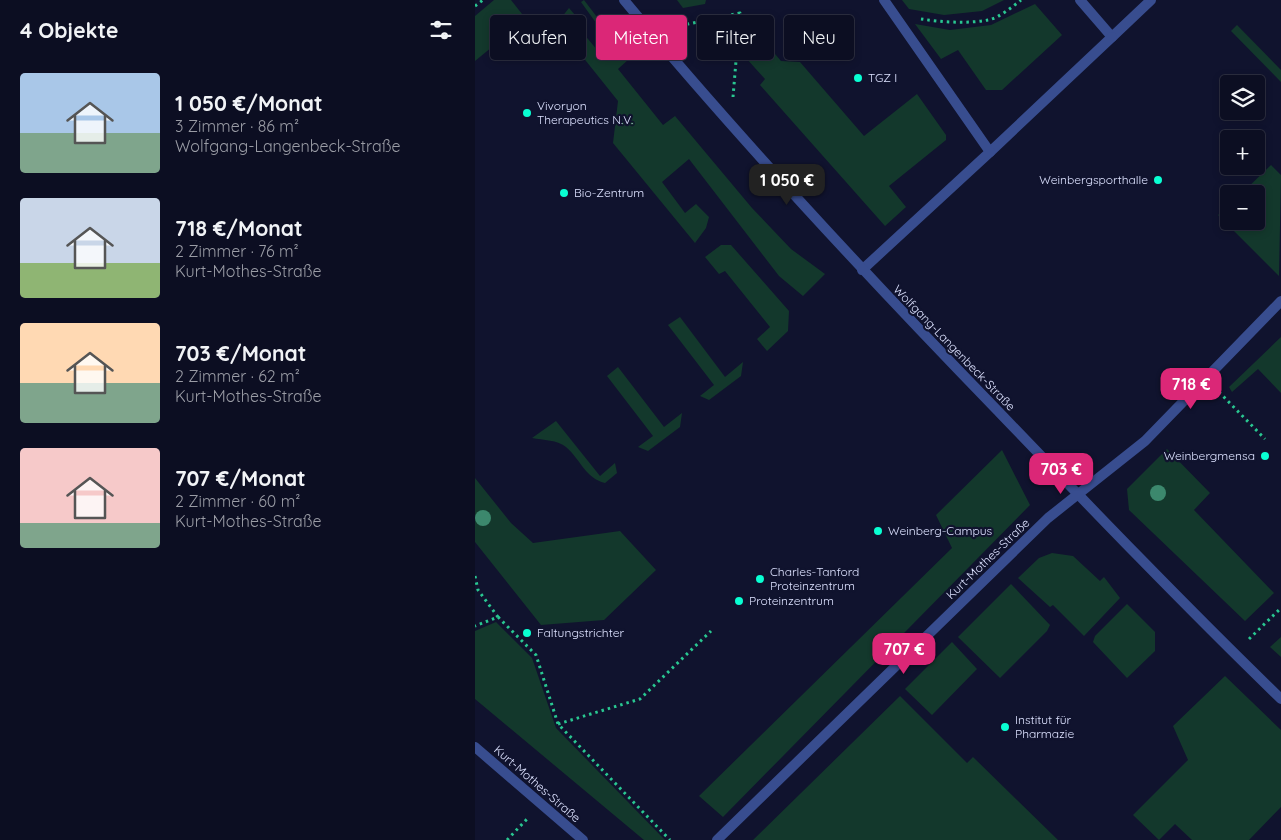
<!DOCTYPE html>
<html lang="de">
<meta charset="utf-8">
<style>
:root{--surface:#0c0e22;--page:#15172a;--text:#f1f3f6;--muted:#9a9ca5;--line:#2c2e40;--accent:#db2777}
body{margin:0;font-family:Quicksand,sans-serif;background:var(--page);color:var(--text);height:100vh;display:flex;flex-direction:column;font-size:19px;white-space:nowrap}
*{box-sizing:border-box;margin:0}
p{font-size:16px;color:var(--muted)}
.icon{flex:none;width:28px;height:28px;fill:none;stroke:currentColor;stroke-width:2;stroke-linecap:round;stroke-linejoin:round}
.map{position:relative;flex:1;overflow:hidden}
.drawer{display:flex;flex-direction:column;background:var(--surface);width:475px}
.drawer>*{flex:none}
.hud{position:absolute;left:15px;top:15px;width:475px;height:45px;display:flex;gap:10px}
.controls{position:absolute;left:745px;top:75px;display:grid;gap:10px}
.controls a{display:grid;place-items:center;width:45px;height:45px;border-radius:5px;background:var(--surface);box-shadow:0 2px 8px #0003,0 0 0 1px var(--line);font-size:25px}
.price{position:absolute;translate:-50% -42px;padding:0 11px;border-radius:10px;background:var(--accent);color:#fff;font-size:16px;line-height:32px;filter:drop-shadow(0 1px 2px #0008)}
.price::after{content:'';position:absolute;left:50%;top:30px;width:15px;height:11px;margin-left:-8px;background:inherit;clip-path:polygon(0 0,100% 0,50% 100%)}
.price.selected{background:#222;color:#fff}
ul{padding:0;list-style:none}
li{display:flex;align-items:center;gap:15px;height:125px;padding:0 20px}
li span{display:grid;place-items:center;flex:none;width:140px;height:100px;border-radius:5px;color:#555}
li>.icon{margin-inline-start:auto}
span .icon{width:60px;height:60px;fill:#fffc;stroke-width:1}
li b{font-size:21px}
h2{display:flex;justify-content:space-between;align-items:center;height:60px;padding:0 20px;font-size:21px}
.pill{padding:0 18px;border-radius:5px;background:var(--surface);box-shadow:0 2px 8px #0003,0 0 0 1px var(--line);font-size:18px;line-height:45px}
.pill.selected{background:var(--accent);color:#fff}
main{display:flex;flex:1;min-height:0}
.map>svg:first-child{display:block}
.green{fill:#13382c}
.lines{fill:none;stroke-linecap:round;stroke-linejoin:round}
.path{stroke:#29c791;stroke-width:3;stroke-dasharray:2.5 4;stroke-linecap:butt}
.service{stroke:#384d8f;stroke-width:10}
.minor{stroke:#384d8f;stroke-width:10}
.tree{fill:#3c886d}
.poi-dot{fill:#09ffd3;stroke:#10132e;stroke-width:2}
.labels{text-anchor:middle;stroke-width:4.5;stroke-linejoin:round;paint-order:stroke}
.poi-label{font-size:12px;fill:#dde2ff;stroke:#10132e;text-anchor:start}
.street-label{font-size:12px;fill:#dde2ff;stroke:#10132e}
</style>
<main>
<section class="drawer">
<h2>4 Objekte<svg class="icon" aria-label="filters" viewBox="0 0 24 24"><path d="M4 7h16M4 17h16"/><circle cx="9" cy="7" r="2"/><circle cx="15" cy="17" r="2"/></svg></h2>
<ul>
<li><span style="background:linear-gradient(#a9c7e8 60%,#7fa58c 0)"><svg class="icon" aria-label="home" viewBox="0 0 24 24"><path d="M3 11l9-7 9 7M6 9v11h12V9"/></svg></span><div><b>1 050 €/Monat</b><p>3 Zimmer · 86 m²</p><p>Wolfgang-Langenbeck-Straße</p></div></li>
<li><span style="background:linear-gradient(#c9d6e8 65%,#8fb573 0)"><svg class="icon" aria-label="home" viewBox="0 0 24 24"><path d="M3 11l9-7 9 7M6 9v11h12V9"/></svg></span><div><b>718 €/Monat</b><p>2 Zimmer · 76 m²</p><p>Kurt-Mothes-Straße</p></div></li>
<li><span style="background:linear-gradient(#ffd9b3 60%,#7fa58c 0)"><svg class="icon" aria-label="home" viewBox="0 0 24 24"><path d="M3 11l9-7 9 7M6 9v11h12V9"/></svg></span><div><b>703 €/Monat</b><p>2 Zimmer · 62 m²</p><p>Kurt-Mothes-Straße</p></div></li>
<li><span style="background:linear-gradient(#f6c9c9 75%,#7fa58c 0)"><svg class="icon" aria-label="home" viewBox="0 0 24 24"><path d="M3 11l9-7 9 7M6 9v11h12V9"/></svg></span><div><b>707 €/Monat</b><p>2 Zimmer · 60 m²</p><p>Kurt-Mothes-Straße</p></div></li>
</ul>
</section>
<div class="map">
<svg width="806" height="840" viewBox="0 0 806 840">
<rect width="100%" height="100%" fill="#10132e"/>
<g class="green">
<path d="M19 0H36L51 19 0 61V16Z"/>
<path d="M109 0 154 59 143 69 188 125 200 116 277 208 316 249 350 274 328 296 304 276 214 159 187 182 210 213 221 204 234 217 231 228 220 243 138 143 143 101 87 31 86 18 94 8 106 22 103 27 123 51 134 41 106 2Z"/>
<path d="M202 0H231L230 4 208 8Z"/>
<path d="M427 0H529L507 11 469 15 434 9Z"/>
<path d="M560 4 587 35 527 90H511L483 50 466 59 440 24 475 30 516 25Z"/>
<path d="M762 25 806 70V82L756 31Z"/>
<path d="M282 33 306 61 325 62 389 136 442 94 471 135V140L414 186 431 207 410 226 285 85 290 79 271 58Z"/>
<path d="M796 165 806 175 804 276 743 215 754 205V221H781V194H766Z"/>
<path d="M246 245H256L314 311 313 331 292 351 282 339 295 327 250 271 244 274 230 257Z"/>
<path d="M205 317 250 377 268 362 266 376 234 400 225 396 239 385 193 325Z"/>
<path d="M806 337V393L783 369 757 392 754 387Z"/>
<path d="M143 367 189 427 207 413 205 427 173 451 163 447 178 436 132 376Z"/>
<path d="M81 421 125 476 140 463 142 473 130 483C110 478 106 460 91 447 83 440 68 440 57 438Z"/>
<path d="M692 449 735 493 719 510 799 593 770 621 654 510 652 489Z"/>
<path d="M527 450 555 505 248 817 224 796 477 548 461 515Z"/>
<path d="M0 478 36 523 58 543 145 531 181 570 129 620 66 625 0 542Z"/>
<path d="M577 553 598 556 625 581 629 577 645 598 609 636 578 605 575 607 543 578 564 558Z"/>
<path d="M536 584 575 625 572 631 525 678 483 637Z"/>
<path d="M652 604 680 632V651L652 678 618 642 620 636Z"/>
<path d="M21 622 57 658 81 728 190 840H169L0 699V631Z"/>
<path d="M806 637V657L795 647Z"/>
<path d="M477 642 502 669 457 715 430 689Z"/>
<path d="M750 676 806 730V807L774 840H717L700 824 684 840 658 815 713 760 698 726Z"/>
<path d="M425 696 492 763 498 757 583 840H278Z"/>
</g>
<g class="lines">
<g class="path">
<path d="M0 6 8 0"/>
<path d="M446 19C466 22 492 24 513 20 524 18 537 7 546 0"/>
<path d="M199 27 265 13 258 97"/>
<path d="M744 392 790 439"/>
<path d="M0 576 3 590 23 617 0 626"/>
<path d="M23 617 61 655 83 724 195 840"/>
<path d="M774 639 806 608"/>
<path d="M83 724 165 699 236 631"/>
<path d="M32 840 52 819"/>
</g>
<g class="service">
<path d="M605 0 637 37 676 0"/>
<path d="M515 152 637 37"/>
<path d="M387 270 515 152 409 0"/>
<path d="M0 747 108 840"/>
</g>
<g class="minor">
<path d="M149 0C267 142 393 277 522 410 616 508 709 605 806 699"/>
<path d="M242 840 573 518 670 441 806 301"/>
</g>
</g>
<g class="tree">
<circle cx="683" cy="493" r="8"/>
<circle cx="8" cy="518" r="8"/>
</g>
<g class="poi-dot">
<circle cx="383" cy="78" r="5"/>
<circle cx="52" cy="113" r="5"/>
<circle cx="683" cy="180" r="5"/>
<circle cx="89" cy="193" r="5"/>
<circle cx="790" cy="456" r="5"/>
<circle cx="403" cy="531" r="5"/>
<circle cx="285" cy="579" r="5"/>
<circle cx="264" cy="601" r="5"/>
<circle cx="52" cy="633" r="5"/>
<circle cx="530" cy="727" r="5"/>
</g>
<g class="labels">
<g class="poi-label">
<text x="393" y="82">TGZ I</text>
<text x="62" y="110">Vivoryon<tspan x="62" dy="14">Therapeutics N.V.</tspan></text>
<text x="673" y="184" text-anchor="end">Weinbergsporthalle</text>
<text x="99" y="197">Bio-Zentrum</text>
<text x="780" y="460" text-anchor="end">Weinbergmensa</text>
<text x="413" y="535">Weinberg-Campus</text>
<text x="295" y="576">Charles-Tanford<tspan x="295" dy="14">Proteinzentrum</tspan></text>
<text x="274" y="605">Proteinzentrum</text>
<text x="62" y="637">Faltungstrichter</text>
<text x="540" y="724">Institut für<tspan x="540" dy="14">Pharmazie</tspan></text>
</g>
<g class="street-label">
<text transform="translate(479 348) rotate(46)" y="4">Wolfgang-Langenbeck-Straße</text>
<text transform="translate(513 559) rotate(-44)" y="4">Kurt-Mothes-Straße</text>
<text transform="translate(62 784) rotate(41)" y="4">Kurt-Mothes-Straße</text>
</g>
</g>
</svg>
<div class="controls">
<a><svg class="icon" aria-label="layers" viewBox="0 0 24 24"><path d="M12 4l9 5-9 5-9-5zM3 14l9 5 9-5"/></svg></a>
<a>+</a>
<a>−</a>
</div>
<b class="price selected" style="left:312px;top:206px">1 050 €</b>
<b class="price" style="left:716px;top:410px">718 €</b>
<b class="price" style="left:586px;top:495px">703 €</b>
<b class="price" style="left:429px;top:675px">707 €</b>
<div class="hud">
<a class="pill">Kaufen</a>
<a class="pill selected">Mieten</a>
<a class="pill">Filter</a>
<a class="pill">Neu</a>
</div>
</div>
</main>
